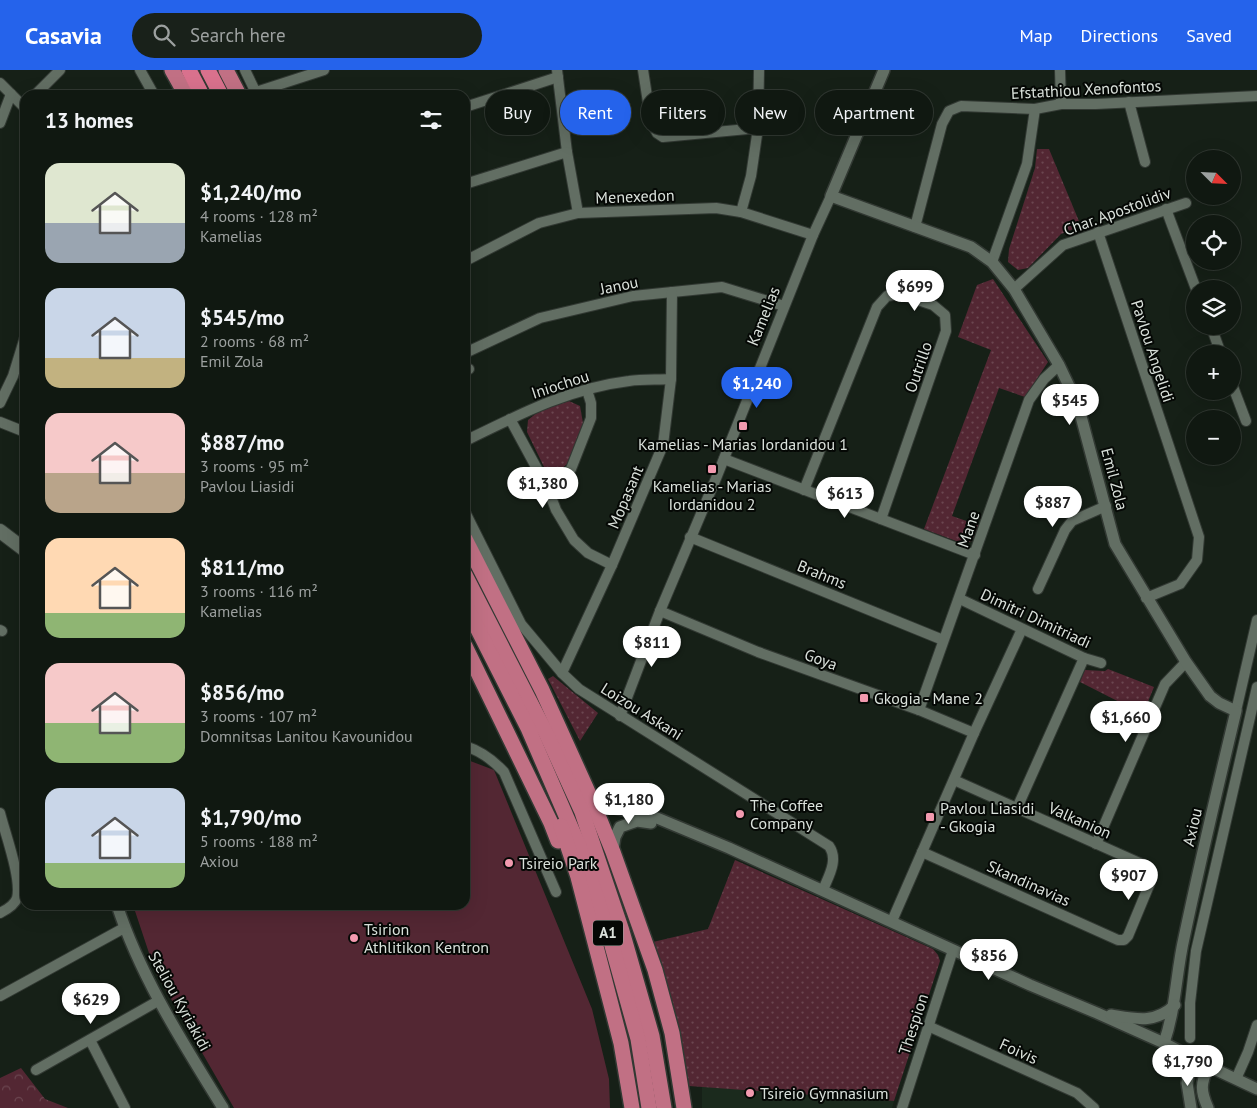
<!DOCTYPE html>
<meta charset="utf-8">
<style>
:root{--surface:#101811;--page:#19211a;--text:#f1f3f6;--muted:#9ca09f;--line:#303731;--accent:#2563eb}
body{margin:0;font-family:"PT Sans",sans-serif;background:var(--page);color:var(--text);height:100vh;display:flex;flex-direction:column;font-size:19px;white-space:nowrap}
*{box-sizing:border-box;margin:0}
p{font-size:16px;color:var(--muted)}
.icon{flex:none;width:28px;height:28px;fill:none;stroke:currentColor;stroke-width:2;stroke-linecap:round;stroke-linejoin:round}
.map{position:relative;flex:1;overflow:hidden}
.panel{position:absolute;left:20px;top:20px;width:450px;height:820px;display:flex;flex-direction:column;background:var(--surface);border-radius:15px;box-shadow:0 5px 20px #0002,0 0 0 1px var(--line)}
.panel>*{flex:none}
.banner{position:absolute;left:485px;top:20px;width:475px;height:45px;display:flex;gap:10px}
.needle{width:32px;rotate:114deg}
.buttons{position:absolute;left:1186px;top:80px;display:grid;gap:10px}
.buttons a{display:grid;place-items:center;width:55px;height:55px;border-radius:50%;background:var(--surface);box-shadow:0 5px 20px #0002,0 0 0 1px var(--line);font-size:25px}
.price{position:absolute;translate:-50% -42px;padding:0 11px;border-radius:18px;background:#fff;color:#222;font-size:16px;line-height:32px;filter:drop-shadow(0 1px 2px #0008)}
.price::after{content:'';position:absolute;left:50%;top:30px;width:15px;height:11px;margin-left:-8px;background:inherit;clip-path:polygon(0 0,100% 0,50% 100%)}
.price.selected{background:var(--accent);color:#fff}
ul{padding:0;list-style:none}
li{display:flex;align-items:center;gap:15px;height:125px;padding:0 25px}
li span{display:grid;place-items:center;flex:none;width:140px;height:100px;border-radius:15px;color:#555}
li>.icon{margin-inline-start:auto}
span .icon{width:60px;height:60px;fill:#fffc;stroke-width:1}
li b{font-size:21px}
h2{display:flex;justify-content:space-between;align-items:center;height:60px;padding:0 25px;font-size:21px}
.tag{padding:0 18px;border-radius:22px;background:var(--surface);box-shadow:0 5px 20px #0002,0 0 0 1px var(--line);font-size:18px;line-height:45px}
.tag.selected{background:var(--accent);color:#fff}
header{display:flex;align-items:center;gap:30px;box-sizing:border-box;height:70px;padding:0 25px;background:var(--accent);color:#fff}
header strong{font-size:24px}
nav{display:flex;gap:28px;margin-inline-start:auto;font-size:18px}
.search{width:350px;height:45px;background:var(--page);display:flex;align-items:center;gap:12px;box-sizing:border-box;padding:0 18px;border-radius:28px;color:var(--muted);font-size:19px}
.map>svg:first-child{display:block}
.built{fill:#1b2a1d}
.forest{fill:url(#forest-crowns)}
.park{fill:url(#park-dots)}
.pitch{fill:#532733}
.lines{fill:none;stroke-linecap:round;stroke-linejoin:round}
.minor-casing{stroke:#323933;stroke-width:12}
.tertiary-casing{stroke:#323933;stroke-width:14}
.secondary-casing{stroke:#323933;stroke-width:16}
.trunk-casing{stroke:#323933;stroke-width:18}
.motorway-casing{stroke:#323933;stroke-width:18}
.minor{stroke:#626e63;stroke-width:10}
.tertiary{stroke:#626e63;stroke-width:11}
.secondary{stroke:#626e63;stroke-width:14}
.trunk{stroke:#c17084;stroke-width:15}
.motorway{stroke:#d9718d;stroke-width:15}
.poi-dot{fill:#f29aaf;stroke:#050805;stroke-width:2}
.labels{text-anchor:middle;stroke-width:4;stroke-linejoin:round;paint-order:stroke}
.shield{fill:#050805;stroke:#9aa09b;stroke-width:1}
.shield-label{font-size:15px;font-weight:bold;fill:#dae1db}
.street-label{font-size:16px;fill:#dae1db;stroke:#050805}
.poi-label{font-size:16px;fill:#dae1db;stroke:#050805;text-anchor:start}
</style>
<header>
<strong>Casavia</strong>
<div class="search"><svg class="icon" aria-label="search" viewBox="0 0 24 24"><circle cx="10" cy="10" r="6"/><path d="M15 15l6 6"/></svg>Search here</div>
<nav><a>Map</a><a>Directions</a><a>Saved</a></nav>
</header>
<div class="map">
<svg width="1257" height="1038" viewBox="0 0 1257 1038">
<defs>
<pattern id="forest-crowns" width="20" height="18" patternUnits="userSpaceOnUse" patternTransform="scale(1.25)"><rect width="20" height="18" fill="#532733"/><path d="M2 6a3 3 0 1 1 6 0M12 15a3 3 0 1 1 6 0" fill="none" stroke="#6b4650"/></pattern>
<pattern id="park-dots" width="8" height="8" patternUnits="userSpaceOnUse" patternTransform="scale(1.25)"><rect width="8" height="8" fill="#532733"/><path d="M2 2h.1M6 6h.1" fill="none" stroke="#6b4650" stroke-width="1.8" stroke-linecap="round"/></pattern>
</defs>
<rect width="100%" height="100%" fill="#162017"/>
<path class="built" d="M702 1015 894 1031 892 1038H702Z"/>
<path class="forest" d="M21 998 45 1029 68 1038H0V1008Z"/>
<g class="park">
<path d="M1037 79H1049L1081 156 1061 164 1028 198 1018 200 1008 192 1009 179 1035 98Z"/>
<path d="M993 209 1048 292 1025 327 999 318 952 446 978 455 972 471 964 474 924 459 991 280 958 267 977 215Z"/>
<path d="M569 331 580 336 583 353 567 394 557 403 545 399 527 362 528 350 539 341Z"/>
<path d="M1108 599 1154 617 1143 644 1080 612 1085 600 1105 601Z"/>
<path d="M553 606 598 643 580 671 548 609Z"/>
<path d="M735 790 933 879 938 885 940 891 894 1031 689 1016 653 872 708 859Z"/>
</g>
<path class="pitch" d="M465 689 494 700 592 939 609 1009 610 1038H234L155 901 133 835H465Z"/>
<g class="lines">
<defs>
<g id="minor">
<path d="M140 0 154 25"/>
<path d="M245 0 257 25"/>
<path d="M557 0 567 82 578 143"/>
<path d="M643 0 651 52 657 63 663 67 758 58"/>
<path d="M1060 0 1061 34"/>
<path d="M0 13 25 38"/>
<path d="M256 22 324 0"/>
<path d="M35 25 60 0"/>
<path d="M1129 32 1145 92"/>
<path d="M465 37 558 7"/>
<path d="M0 53 11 24"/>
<path d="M465 114 567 82"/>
<path d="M1166 139 1196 219"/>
<path d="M741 142 751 106 758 58 759 0"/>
<path d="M915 157 942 54 949 41 961 36 1035 39 1061 34H1096L1257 26"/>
<path d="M1098 162 1199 467 1197 490 1180 514 1146 528"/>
<path d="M465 191 539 153 578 143 716 138 741 142 813 165"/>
<path d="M992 192 1027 94 1035 39"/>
<path d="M1014 219 1063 175 1186 133"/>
<path d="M1211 256 1221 284"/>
<path d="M465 283 540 248 633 226 722 217 784 236"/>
<path d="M465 301 469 299"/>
<path d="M1232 314 1246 351"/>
<path d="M0 333 13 306 25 267"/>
<path d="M510 349 548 419 556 440 574 470 588 483 612 495"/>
<path d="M0 352 25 362"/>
<path d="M465 371C518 345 570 318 629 311 643 309 658 310 671 309"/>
<path d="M724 389 975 485"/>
<path d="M548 419 561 410 571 399 591 348V333L587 320"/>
<path d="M804 420 877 237 887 226 900 224 933 235 945 245 946 261 881 449"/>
<path d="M465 442 521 554 562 603 579 619 829 776C839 790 828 807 823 820"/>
<path d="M690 467 943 570"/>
<path d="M1038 519 1065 460 1072 451 1106 436"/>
<path d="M960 529 1084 588 1101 593"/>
<path d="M660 541 758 582 919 640 974 663"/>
<path d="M0 560 2 561"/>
<path d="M562 603 612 495 663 375 671 309 672 222"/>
<path d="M919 640 1029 330 1044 309 1059 295"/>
<path d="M1236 641 1257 550"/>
<path d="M620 646 660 541 717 406 813 165 831 126"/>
<path d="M465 676C481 681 493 690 504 702L556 822"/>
<path d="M1017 738 1084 588"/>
<path d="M0 743C5 763 22 809 17 828 15 834 6 840 0 843"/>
<path d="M1096 774 1165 614 1186 592"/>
<path d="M922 782 1118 870H1124L1128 866 1150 813 1152 802 1144 795 954 710"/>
<path d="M892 851 974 663 1022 559"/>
<path d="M0 926 124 858"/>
<path d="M928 956 1077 1023 1094 1038"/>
<path d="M1190 968V933L1196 881 1257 617"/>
<path d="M90 970 125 1038"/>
<path d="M36 1000 158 931"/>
<path d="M1236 1009 1248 982 1257 955"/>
<path d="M902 1038 953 880"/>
</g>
<g id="tertiary">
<path d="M884 0 831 126 971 177 992 192 1014 219 1059 295 1078 335 1115 474 1186 592 1210 626 1219 633 1236 641C1218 716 1200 792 1184 868 1176 903 1176 938 1164 973"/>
<path d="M593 733 657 748 729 778 1030 915 1097 943 1164 973 1208 996 1257 1019"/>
<path d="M613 780 615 767 620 757 637 751 651 753"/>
<path d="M117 835C141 908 183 973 223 1038"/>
<path d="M1111 945C1136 949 1155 954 1175 935"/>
<path d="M1191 1038 1187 1013 1192 988"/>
<path d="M1208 1038C1200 1020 1201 1014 1208 996"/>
</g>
<path id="secondary" d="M0 461 25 480"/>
<g id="trunk">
<path d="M172 0 186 25"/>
<path d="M226 0 239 25"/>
<path d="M465 469 542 620 593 733 613 782 655 900 672 963 684 1038"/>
<path d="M465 505 545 661 582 742 622 861 652 966 664 1038"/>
<path d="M465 534 528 658 579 776 609 865 638 969 649 1038"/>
<path d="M465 576 551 753 558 771"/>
<path d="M561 756 578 807 621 973 632 1038"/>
</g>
<g id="motorway">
<path d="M189 0 200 21"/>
<path d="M208 0 221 25"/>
</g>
</defs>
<use href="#minor" class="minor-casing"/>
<use href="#tertiary" class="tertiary-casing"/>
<use href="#secondary" class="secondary-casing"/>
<use href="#trunk" class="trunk-casing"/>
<use href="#motorway" class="motorway-casing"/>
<use href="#minor" class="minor"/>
<use href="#tertiary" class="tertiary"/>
<use href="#secondary" class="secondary"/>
<use href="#trunk" class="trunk"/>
<use href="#motorway" class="motorway"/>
</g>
<g class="poi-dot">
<rect x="738" y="351" width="10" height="10" rx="2.5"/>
<rect x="707" y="394" width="10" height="10" rx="2.5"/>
<rect x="859" y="623" width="10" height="10" rx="2.5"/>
<circle cx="740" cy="744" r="5"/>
<rect x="925" y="742" width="10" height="10" rx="2.5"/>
<circle cx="509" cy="793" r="5"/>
<circle cx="354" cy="868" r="5"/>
<circle cx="750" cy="1023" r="5"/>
</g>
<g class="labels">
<rect class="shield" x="593" y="850.5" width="30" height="25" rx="4"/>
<g class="shield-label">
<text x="608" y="868">A1</text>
</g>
<g class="street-label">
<text transform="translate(1086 19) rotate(-3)" y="6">Efstathiou Xenofontos</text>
<text transform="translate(635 126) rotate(-2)" y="6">Menexedon</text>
<text transform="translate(1117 141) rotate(-20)" y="6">Char. Apostolidiv</text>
<text transform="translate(619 215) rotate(-11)" y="6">Janou</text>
<text transform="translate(763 246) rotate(-68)" y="6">Kamelias</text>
<text transform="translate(1153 281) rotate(72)" y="6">Pavlou Angelidi</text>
<text transform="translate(918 297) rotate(-71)" y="6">Outrillo</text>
<text transform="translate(560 314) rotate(-18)" y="6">Iniochou</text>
<text transform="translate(1115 409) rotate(75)" y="6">Emil Zola</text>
<text transform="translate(625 427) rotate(-67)" y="6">Mopasant</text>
<text transform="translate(968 459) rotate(-71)" y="6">Mane</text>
<text transform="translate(822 504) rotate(22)" y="6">Brahms</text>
<text transform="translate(1036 548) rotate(25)" y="6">Dimitri Dimitriadi</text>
<text transform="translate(821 589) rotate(20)" y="6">Goya</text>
<text transform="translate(642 641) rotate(32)" y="6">Loizou Askani</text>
<text transform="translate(1080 750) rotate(24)" y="6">Valkanion</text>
<text transform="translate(1192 757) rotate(-77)" y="6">Axiou</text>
<text transform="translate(1029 813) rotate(24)" y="6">Skandinavias</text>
<text transform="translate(180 931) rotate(61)" y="6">Steliou Kyriakidi</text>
<text transform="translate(913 954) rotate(-72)" y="6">Thespion</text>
<text transform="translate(1019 981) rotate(24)" y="6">Foivis</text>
</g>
<g class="poi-label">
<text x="743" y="380" text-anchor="middle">Kamelias - Marias Iordanidou 1</text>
<text x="712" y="422" text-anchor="middle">Kamelias - Marias<tspan x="712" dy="18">Iordanidou 2</tspan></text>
<text x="874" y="634">Gkogia - Mane 2</text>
<text x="750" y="741">The Coffee<tspan x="750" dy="18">Company</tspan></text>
<text x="940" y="744">Pavlou Liasidi<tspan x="940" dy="18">- Gkogia</tspan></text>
<text x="519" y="799">Tsireio Park</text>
<text x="364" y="865">Tsirion<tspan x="364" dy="18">Athlitikon Kentron</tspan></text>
<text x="760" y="1029">Tsireio Gymnasium</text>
</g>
</g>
</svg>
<div class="buttons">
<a><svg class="needle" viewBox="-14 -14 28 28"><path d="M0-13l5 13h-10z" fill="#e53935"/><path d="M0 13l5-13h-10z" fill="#9ca09f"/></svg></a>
<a><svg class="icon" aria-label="locate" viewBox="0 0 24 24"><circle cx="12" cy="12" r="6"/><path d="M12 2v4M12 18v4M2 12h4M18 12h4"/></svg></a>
<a><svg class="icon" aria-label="layers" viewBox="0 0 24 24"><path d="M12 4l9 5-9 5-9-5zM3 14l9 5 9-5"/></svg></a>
<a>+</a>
<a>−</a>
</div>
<b class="price" style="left:915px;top:242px">$699</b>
<b class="price selected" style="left:757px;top:339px">$1,240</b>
<b class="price" style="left:1070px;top:356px">$545</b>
<b class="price" style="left:543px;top:439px">$1,380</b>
<b class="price" style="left:845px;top:449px">$613</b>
<b class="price" style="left:1053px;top:458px">$887</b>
<b class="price" style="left:652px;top:598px">$811</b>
<b class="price" style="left:1126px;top:673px">$1,660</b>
<b class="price" style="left:629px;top:755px">$1,180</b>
<b class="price" style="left:1129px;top:831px">$907</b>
<b class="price" style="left:989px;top:911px">$856</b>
<b class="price" style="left:91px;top:955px">$629</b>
<b class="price" style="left:1188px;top:1017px">$1,790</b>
<div class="banner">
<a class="tag">Buy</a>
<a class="tag selected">Rent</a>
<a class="tag">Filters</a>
<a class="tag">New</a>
<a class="tag">Apartment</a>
</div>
<section class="panel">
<h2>13 homes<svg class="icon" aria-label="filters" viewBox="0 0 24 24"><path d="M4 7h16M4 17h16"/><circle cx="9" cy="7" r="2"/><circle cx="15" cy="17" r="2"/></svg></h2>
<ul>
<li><span style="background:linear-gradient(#dfe7d0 60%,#9aa5b1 0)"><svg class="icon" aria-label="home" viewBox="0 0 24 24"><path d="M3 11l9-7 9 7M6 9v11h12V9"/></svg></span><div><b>$1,240/mo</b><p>4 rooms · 128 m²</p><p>Kamelias</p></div></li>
<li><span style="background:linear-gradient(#c9d6e8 70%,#c2b280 0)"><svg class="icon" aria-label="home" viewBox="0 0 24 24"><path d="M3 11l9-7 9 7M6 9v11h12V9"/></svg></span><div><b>$545/mo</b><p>2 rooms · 68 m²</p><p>Emil Zola</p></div></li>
<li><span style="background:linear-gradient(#f6c9c9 60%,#b9a48a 0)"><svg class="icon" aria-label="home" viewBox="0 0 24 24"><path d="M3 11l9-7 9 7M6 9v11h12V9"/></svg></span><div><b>$887/mo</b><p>3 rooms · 95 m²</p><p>Pavlou Liasidi</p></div></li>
<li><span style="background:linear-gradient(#ffd9b3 75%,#8fb573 0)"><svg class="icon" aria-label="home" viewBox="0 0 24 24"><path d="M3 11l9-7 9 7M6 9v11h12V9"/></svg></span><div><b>$811/mo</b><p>3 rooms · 116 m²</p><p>Kamelias</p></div></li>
<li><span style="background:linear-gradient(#f6c9c9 60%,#8fb573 0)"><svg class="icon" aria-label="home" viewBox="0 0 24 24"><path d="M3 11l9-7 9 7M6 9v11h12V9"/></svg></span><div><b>$856/mo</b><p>3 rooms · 107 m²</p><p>Domnitsas Lanitou Kavounidou</p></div></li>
<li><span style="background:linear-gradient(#c9d6e8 75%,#8fb573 0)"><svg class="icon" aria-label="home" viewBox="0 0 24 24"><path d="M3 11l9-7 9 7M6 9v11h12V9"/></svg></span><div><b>$1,790/mo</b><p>5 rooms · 188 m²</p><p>Axiou</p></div></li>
</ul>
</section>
</div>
